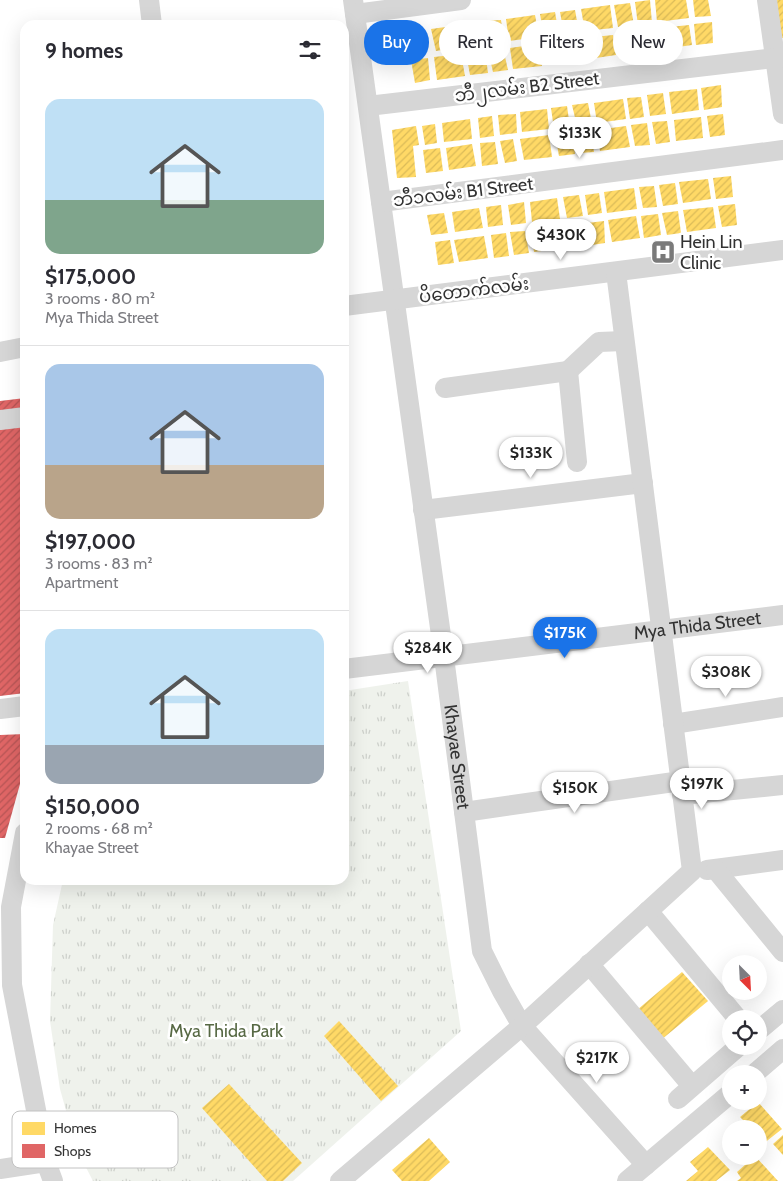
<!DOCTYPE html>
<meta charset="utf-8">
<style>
:root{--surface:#fff;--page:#f2f2f3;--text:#2b2b33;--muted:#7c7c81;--line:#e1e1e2;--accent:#1a73e8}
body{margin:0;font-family:Cabin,"Noto Sans Myanmar",sans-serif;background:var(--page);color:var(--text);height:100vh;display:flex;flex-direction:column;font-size:19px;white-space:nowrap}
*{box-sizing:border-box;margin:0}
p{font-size:16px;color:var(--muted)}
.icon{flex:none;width:28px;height:28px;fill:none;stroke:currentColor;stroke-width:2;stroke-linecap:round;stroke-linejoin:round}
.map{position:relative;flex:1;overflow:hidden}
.drawer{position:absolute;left:20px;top:20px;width:329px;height:865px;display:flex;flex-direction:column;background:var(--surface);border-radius:15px;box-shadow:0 5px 20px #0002}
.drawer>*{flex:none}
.banner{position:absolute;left:364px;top:20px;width:344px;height:45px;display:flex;gap:10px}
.needle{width:32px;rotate:156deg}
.fabs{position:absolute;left:722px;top:955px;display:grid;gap:10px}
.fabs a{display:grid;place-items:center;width:45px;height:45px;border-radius:50%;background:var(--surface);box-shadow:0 5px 20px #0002;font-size:25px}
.price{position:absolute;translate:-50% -42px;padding:0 11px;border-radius:18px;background:#fff;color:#222;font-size:16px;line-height:32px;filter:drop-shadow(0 1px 2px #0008)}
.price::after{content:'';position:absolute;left:50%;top:30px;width:15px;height:11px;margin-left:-8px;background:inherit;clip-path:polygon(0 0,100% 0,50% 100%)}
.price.current{background:var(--accent);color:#fff}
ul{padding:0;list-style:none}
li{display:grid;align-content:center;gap:10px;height:265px;padding:0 25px}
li+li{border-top:1px solid var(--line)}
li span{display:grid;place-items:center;height:155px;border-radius:15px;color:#555}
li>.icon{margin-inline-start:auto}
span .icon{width:90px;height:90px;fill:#fffc;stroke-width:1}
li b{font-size:21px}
h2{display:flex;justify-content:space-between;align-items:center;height:60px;padding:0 25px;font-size:21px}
.chip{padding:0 18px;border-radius:22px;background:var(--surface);box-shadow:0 5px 20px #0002;font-size:18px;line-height:45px}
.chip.current{background:var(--accent);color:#fff}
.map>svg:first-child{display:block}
.grass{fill:url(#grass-tufts)}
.homes{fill:url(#homes-hatch)}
.shops{fill:url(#shops-hatch)}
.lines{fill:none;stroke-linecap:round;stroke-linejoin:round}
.minor{stroke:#d6d6d6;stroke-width:20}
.labels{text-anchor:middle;stroke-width:5;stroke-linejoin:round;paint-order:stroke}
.street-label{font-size:18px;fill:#323232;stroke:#fff}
.poi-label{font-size:18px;fill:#323232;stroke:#fff;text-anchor:start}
.park-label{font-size:18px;fill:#576944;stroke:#fff}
.key{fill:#fff;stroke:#c2c2c2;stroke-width:1}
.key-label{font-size:14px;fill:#323232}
</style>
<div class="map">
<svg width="783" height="1181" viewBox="0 0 783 1181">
<defs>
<pattern id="grass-tufts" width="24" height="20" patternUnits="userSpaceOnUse" patternTransform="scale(1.25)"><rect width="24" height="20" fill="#eff2ec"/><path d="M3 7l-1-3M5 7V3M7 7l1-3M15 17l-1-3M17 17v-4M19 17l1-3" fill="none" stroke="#cdd0cb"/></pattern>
<pattern id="homes-hatch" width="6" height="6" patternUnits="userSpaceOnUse" patternTransform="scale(1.25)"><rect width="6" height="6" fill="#ffd966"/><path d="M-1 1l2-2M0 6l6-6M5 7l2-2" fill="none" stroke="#dbbb59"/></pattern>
<pattern id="shops-hatch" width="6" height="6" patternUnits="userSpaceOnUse" patternTransform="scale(1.25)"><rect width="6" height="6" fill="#e06666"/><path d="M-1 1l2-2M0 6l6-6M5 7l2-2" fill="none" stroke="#b65555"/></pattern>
</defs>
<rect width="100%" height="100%" fill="#fff"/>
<path class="grass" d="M408 681 461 1031 293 1181H93L77 1150 60 1089 50 1021 53 925 63 880H344V691Z"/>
<g class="homes">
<path d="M650 0 652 23 638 25 635 2Z"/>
<path d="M655 0H686L689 18 657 22Z"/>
<path d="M693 0H708L711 16 695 17Z"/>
<path d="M772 0H783V38H778Z"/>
<path d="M630 3 634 25 618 27 614 5Z"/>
<path d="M610 5 613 28 585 31 581 9Z"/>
<path d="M575 10 579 32 564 34 560 12Z"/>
<path d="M555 12 559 35 544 37 540 14Z"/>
<path d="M535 15 539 37 509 41 506 19Z"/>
<path d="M501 20 504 42 489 44 485 21Z"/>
<path d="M400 22 403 43 383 45 380 25Z"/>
<path d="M480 22 483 45 468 47 466 24Z"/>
<path d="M712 22 713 43 696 45 694 24Z"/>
<path d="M460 25 463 47 436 51 431 29Z"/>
<path d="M689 25 692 45 664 49 661 28Z"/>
<path d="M655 29 658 50 642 52 639 31Z"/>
<path d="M423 30 426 52 412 54 408 32Z"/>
<path d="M634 32 637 53 622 55 620 34Z"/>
<path d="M613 35 616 55 589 59 585 38Z"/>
<path d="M579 39 582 60 567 62 564 41Z"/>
<path d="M559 41 563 63 548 65 545 43Z"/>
<path d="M538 44 542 66 513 69 510 48Z"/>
<path d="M503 48 508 70 493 72 488 50Z"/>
<path d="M485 51 488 73 470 75 466 53Z"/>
<path d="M461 54 465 76 437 80 434 57Z"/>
<path d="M428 58 430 80 415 83 411 60Z"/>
<path d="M721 85 722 107 704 110 701 88Z"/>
<path d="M697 89 699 110 672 114 669 92Z"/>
<path d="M663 93 666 114 650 116 647 95Z"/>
<path d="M641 97 644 117 630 119 627 98Z"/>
<path d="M623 99 626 119 597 123 594 103Z"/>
<path d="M588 103 592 124 577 126 572 105Z"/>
<path d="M567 106 570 127 554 129 551 108Z"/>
<path d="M547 109 549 129 522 132 520 112Z"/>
<path d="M516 114 517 133 500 135 498 115Z"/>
<path d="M723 114 725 135 710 137 707 116Z"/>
<path d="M492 116 494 136 480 138 478 118Z"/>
<path d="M701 117 703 138 676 141 674 120Z"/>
<path d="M470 119 472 139 444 142 442 123Z"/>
<path d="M667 121 670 142 656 144 652 122Z"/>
<path d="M647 123 650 145 635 146 631 125Z"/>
<path d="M435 124 437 143 425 145 422 126Z"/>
<path d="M416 126 419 145 413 146 416 177 397 178 392 130Z"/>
<path d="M626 126 630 147 600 151 596 130Z"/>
<path d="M591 130 594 152 580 153 577 131Z"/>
<path d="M572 132 575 154 559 156 555 134Z"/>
<path d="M549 135 552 157 524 160 520 139Z"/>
<path d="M513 139 517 161 505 163 500 141Z"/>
<path d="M495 142 498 164 482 166 480 143Z"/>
<path d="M472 144 476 166 449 170 446 148Z"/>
<path d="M440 148 443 171 426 173 423 150Z"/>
<path d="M731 176 733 197 716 199 713 178Z"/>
<path d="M708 179 711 199 683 203 679 182Z"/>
<path d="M675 183 678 204 663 206 659 185Z"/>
<path d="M654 186 657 207 643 208 639 187Z"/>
<path d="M634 188 637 209 607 213 604 192Z"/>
<path d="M599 193 602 213 588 215 585 195Z"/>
<path d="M579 195 583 216 567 218 563 197Z"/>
<path d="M557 198 560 219 532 222 530 202Z"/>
<path d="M524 202 526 223 511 225 508 205Z"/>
<path d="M735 204 737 225 722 227 718 206Z"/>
<path d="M501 205 503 225 488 227 486 207Z"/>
<path d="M713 207 716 228 687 232 683 210Z"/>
<path d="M479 208 483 228 455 232 452 212Z"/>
<path d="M678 211 681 233 667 235 662 213Z"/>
<path d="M444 213 448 233 431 235 427 215Z"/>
<path d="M658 214 661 235 644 238 641 216Z"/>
<path d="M636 216 640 238 612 242 608 220Z"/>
<path d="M604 221 605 243 592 245 587 223Z"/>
<path d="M584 223 586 245 570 247 569 225Z"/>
<path d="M562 226 565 248 534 252 531 230Z"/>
<path d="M525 231 529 253 514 255 510 232Z"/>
<path d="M506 233 509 256 494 258 491 235Z"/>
<path d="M484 236 488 258 459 262 454 240Z"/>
<path d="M450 240 454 263 438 265 435 242Z"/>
<path d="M682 972 708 1001 661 1040 637 1010Z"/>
<path d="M339 1021 398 1086 381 1101 324 1036Z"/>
<path d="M229 1084 302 1163 283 1181H267L202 1108Z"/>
<path d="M758 1102 782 1129 759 1147V1129H746L749 1126 740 1117Z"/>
<path d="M783 1135V1155L773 1144Z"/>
<path d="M429 1138 450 1162 429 1181H402L392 1170Z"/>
<path d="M708 1147 730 1170 716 1181H686L698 1171 690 1162Z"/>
<path d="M755 1156 778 1181H737L741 1178 737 1172Z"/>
</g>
<g class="shops">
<path d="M25 398V693L0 696V401Z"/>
<path d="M25 734V766L5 838H0V735Z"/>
</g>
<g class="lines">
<g class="minor">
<path d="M149 0 152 25"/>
<path id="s1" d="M353 0 444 657 482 951 502 991 522 1026 646 1165"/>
<path d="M767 0 783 114"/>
<path d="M355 14 461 0"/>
<path d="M368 106 783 57"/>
<path d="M381 202 783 150"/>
<path d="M344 306 783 250"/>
<path d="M0 352 25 347"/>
<path d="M568 371 599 342 624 341"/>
<path d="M445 388 568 371 577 462"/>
<path d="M0 420 25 417"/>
<path d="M423 510 643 483"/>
<path id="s2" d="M344 669 783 615"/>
<path d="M0 709 25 706"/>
<path d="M673 724 783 707"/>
<path d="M682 795 783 785"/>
<path d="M464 812 681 781"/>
<path d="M25 833 11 907 12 985 46 1162 53 1181"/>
<path d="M707 870 783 860"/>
<path d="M716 870 783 952"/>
<path d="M648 911 738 1019"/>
<path d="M589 964 692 1086"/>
<path d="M759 1030 783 1010"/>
<path d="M754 1074 783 1049"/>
<path d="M678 1099 739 1046"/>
<path d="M0 1169 46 1162"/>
<path d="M340 1181 522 1026 692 871 616 272"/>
<path d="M627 1181 731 1093"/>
</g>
</g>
<defs>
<symbol id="hospital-square" viewBox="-11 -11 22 22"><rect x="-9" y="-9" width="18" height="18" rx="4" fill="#7a7a7a" stroke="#fff"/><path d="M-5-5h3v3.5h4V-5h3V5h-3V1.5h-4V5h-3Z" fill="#fff"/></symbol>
</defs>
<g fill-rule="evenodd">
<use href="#hospital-square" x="649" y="238" width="28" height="28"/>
</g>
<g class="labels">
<g class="street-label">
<text transform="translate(527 87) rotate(-7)" y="6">ဘီ၂လမ်း B2 Street</text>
<text transform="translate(463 192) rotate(-7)" y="6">ဘီ၁လမ်း B1 Street</text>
<text transform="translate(474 290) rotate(-7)" y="6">ပိတောက်လမ်း</text>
<text dy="6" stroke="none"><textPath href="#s2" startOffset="356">Mya Thida Street</textPath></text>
<text dy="6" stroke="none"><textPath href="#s1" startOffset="764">Khayae Street</textPath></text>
</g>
<g class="poi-label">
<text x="680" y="248">Hein Lin<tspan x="680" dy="21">Clinic</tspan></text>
</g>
<g class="park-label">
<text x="226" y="1037">Mya Thida Park</text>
</g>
</g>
<rect x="12" y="1111" width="166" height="57" rx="8" class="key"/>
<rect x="22" y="1122" width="23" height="13" fill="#ffd966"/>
<rect x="22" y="1144" width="23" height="14" fill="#e06666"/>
<g class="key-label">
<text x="54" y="1133">Homes</text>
<text x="54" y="1156">Shops</text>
</g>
</svg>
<div class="fabs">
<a><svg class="needle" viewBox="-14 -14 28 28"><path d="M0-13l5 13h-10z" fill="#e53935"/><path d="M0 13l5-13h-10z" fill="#7c7c81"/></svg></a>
<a><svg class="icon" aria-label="locate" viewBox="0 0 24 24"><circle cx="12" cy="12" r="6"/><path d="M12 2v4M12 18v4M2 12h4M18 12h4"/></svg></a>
<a>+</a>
<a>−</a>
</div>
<b class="price" style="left:580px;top:159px">$133K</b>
<b class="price" style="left:561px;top:261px">$430K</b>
<b class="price" style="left:531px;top:479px">$133K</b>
<b class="price current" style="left:565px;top:659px">$175K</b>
<b class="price" style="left:428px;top:674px">$284K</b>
<b class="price" style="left:726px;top:698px">$308K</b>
<b class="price" style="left:702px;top:810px">$197K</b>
<b class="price" style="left:575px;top:814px">$150K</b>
<b class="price" style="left:597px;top:1084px">$217K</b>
<div class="banner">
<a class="chip current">Buy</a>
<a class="chip">Rent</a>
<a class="chip">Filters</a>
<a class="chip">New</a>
</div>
<section class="drawer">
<h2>9 homes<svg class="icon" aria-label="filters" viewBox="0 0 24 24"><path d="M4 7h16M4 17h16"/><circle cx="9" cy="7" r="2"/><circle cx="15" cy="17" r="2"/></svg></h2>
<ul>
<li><span style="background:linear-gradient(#bfe0f5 65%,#7fa58c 0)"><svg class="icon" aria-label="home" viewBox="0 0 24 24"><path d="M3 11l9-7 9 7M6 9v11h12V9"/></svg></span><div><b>$175,000</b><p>3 rooms · 80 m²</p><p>Mya Thida Street</p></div></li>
<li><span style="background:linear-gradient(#a9c7e8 65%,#b9a48a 0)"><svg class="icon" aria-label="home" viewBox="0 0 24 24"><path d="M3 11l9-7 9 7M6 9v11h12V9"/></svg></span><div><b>$197,000</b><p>3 rooms · 83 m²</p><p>Apartment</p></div></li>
<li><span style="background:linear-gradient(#bfe0f5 75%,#9aa5b1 0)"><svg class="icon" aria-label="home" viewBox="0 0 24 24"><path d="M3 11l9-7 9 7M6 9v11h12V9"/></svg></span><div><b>$150,000</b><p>2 rooms · 68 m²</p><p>Khayae Street</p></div></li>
</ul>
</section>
</div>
